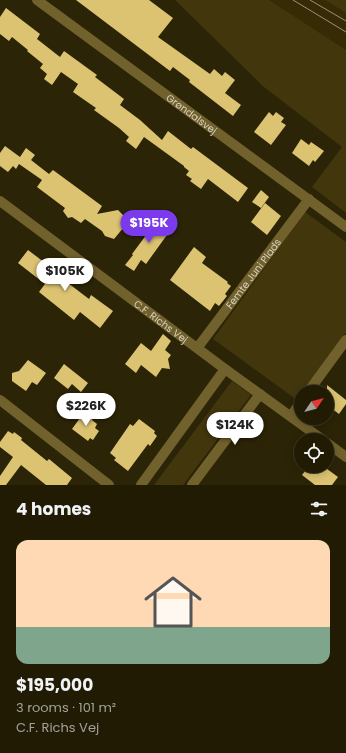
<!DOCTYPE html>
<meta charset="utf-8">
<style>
:root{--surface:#211b04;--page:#2d2813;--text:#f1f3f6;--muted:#a2a19a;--line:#3e3926;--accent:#7c3aed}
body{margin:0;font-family:Poppins,sans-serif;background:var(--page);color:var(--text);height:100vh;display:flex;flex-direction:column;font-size:15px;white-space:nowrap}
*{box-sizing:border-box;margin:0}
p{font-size:13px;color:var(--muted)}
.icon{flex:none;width:22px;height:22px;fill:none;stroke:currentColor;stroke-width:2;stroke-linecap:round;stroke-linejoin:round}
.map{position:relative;height:485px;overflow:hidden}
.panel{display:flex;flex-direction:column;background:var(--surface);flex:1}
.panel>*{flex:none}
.needle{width:26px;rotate:55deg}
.buttons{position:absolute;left:294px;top:385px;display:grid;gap:8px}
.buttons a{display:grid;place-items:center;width:40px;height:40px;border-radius:50%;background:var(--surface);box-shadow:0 2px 10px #0003,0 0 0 1px var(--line);font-size:20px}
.price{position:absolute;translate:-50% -34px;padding:0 9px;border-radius:14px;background:#fff;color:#222;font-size:13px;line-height:26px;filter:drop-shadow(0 1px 2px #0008)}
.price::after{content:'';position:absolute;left:50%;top:24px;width:12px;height:9px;margin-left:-6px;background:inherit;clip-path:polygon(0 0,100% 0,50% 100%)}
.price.current{background:var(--accent);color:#fff}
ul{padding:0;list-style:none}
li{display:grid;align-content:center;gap:8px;height:212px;padding:0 16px}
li+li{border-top:1px solid var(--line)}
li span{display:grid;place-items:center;height:124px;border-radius:12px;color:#555}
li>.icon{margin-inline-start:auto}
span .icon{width:72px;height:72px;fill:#fffc;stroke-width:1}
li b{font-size:17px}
h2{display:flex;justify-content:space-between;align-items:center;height:48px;padding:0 16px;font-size:17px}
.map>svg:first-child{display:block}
.built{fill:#362b04}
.green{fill:#42360c}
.building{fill:#dcc372}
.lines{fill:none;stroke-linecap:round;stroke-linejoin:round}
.minor{stroke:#71612d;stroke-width:10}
.tram{stroke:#99927d;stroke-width:1}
.labels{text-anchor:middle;stroke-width:4;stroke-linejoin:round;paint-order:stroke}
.street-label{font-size:10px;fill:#d7d1c1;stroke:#110e03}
</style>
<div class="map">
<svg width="346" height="485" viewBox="0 0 346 485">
<rect width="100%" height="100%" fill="#2c2406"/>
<path class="built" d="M267 0H325L346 13V50Z"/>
<g class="green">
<path d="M175 0H269L346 50V213L312 187 342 147 264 87Z"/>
<path d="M325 0H346V13Z"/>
<path d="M305 212 346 242V333L303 392H301V394L297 400 213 339Z"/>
<path d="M232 381 251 395 183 485H154Z"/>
</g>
<g class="building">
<path d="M76 0H149L173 18 158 37 210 74 214 69 222 76 225 72 235 80 225 93 241 105 233 116 189 82 190 80 173 67 170 71Z"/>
<path d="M6 8 40 34 37 39 60 57 64 51 97 75 95 77 124 99 120 105 140 120 162 140 168 131 191 149 193 147 248 188 238 202 208 179 201 189 190 181 192 179 186 175 189 171 184 167V166L144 137 136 149 126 141 129 137 119 128 94 110 96 108 73 92 78 84 61 72 52 85 44 79 47 74 40 68 43 64 27 51 28 50 12 37 9 41 0 34V17Z"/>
<path d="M269 112 273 116 276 112 284 118 281 122 286 125 271 145 254 132Z"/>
<path d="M301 139 309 145 311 142 324 151 315 162 313 160 309 166 292 153Z"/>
<path d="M5 146 20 157 26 148 35 155 31 160 49 174 53 170 102 206 97 214 118 210 129 221 114 239 105 236 102 231 85 219 81 223 72 217 68 218 63 211 65 208 37 187 42 180 19 164 16 169 13 166 8 172 0 166V153Z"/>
<path d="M261 190 269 197 261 208 252 202Z"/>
<path d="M265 203 281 216 267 235 251 222Z"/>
<path d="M159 218 172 228 146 264 141 260 134 271 125 265 133 255 132 254Z"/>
<path d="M194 247 206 257 202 263 228 282 227 283 231 286 225 294 227 296 219 306 215 303 210 311 170 280Z"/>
<path d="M28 250 69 281 68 283 89 299 91 295 113 311 100 328 80 312 74 320 39 292 45 284 18 263Z"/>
<path d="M163 334 171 341 165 350 171 355 168 359 170 369 162 368 156 377 141 365 136 373 125 364 141 343 151 351Z"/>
<path d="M28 360 46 373 37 385 32 382 26 391 12 381V373L19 371Z"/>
<path d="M64 364 88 383 81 392 72 384 68 389 54 378Z"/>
<path d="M327 385 346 400V404L339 414 327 405Z"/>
<path d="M85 411 93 418 92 420 97 424 95 428 99 431 93 440 90 438 88 441 72 429Z"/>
<path d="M139 419 155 431 154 433 157 436 150 446 148 444 128 471 114 460 116 458 110 453 130 424 133 426Z"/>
<path d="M8 431 13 434 14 432 22 438 21 440 47 461 49 459 72 478 67 485H46L21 465 6 485H0V476L13 457 0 447V442Z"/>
<path d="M309 466H323L338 477 332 485H315L302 475Z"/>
</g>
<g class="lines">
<g class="minor">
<path id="s1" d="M37 0 346 227"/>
<path id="s2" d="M0 201 225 369 323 440"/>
<path id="s3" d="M198 347 309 199"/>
<path d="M308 392 346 340"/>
<path d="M0 400 109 485"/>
<path d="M291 416 301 402"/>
<path d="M327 443 346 457"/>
<path d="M141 485 225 369"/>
<path d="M192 485 260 394"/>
</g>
<g class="tram">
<path d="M293 0 346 32"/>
<path d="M310 0 346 21"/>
</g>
</g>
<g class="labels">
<g class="street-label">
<text dy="4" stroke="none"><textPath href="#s1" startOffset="192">Grøndalsvej</textPath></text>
<text dy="4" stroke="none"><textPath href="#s3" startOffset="92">Femte Juni Plads</textPath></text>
<text dy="4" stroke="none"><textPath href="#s2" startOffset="201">C.F. Richs Vej</textPath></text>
</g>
</g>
</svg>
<div class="buttons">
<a><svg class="needle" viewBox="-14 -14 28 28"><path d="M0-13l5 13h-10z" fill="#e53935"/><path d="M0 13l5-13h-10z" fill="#a2a19a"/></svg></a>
<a><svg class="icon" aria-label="locate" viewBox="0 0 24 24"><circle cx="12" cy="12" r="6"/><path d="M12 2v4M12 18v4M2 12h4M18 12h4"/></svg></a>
</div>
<b class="price current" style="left:149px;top:244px">$195K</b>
<b class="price" style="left:65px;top:292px">$105K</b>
<b class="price" style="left:86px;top:427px">$226K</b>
<b class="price" style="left:235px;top:446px">$124K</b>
</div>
<section class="panel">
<h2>4 homes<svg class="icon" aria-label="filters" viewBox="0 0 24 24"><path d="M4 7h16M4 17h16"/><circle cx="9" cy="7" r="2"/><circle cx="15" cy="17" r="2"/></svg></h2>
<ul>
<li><span style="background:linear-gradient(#ffd9b3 70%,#7fa58c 0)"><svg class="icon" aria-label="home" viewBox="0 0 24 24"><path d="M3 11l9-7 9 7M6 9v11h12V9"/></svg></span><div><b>$195,000</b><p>3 rooms · 101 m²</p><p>C.F. Richs Vej</p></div></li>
</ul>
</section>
